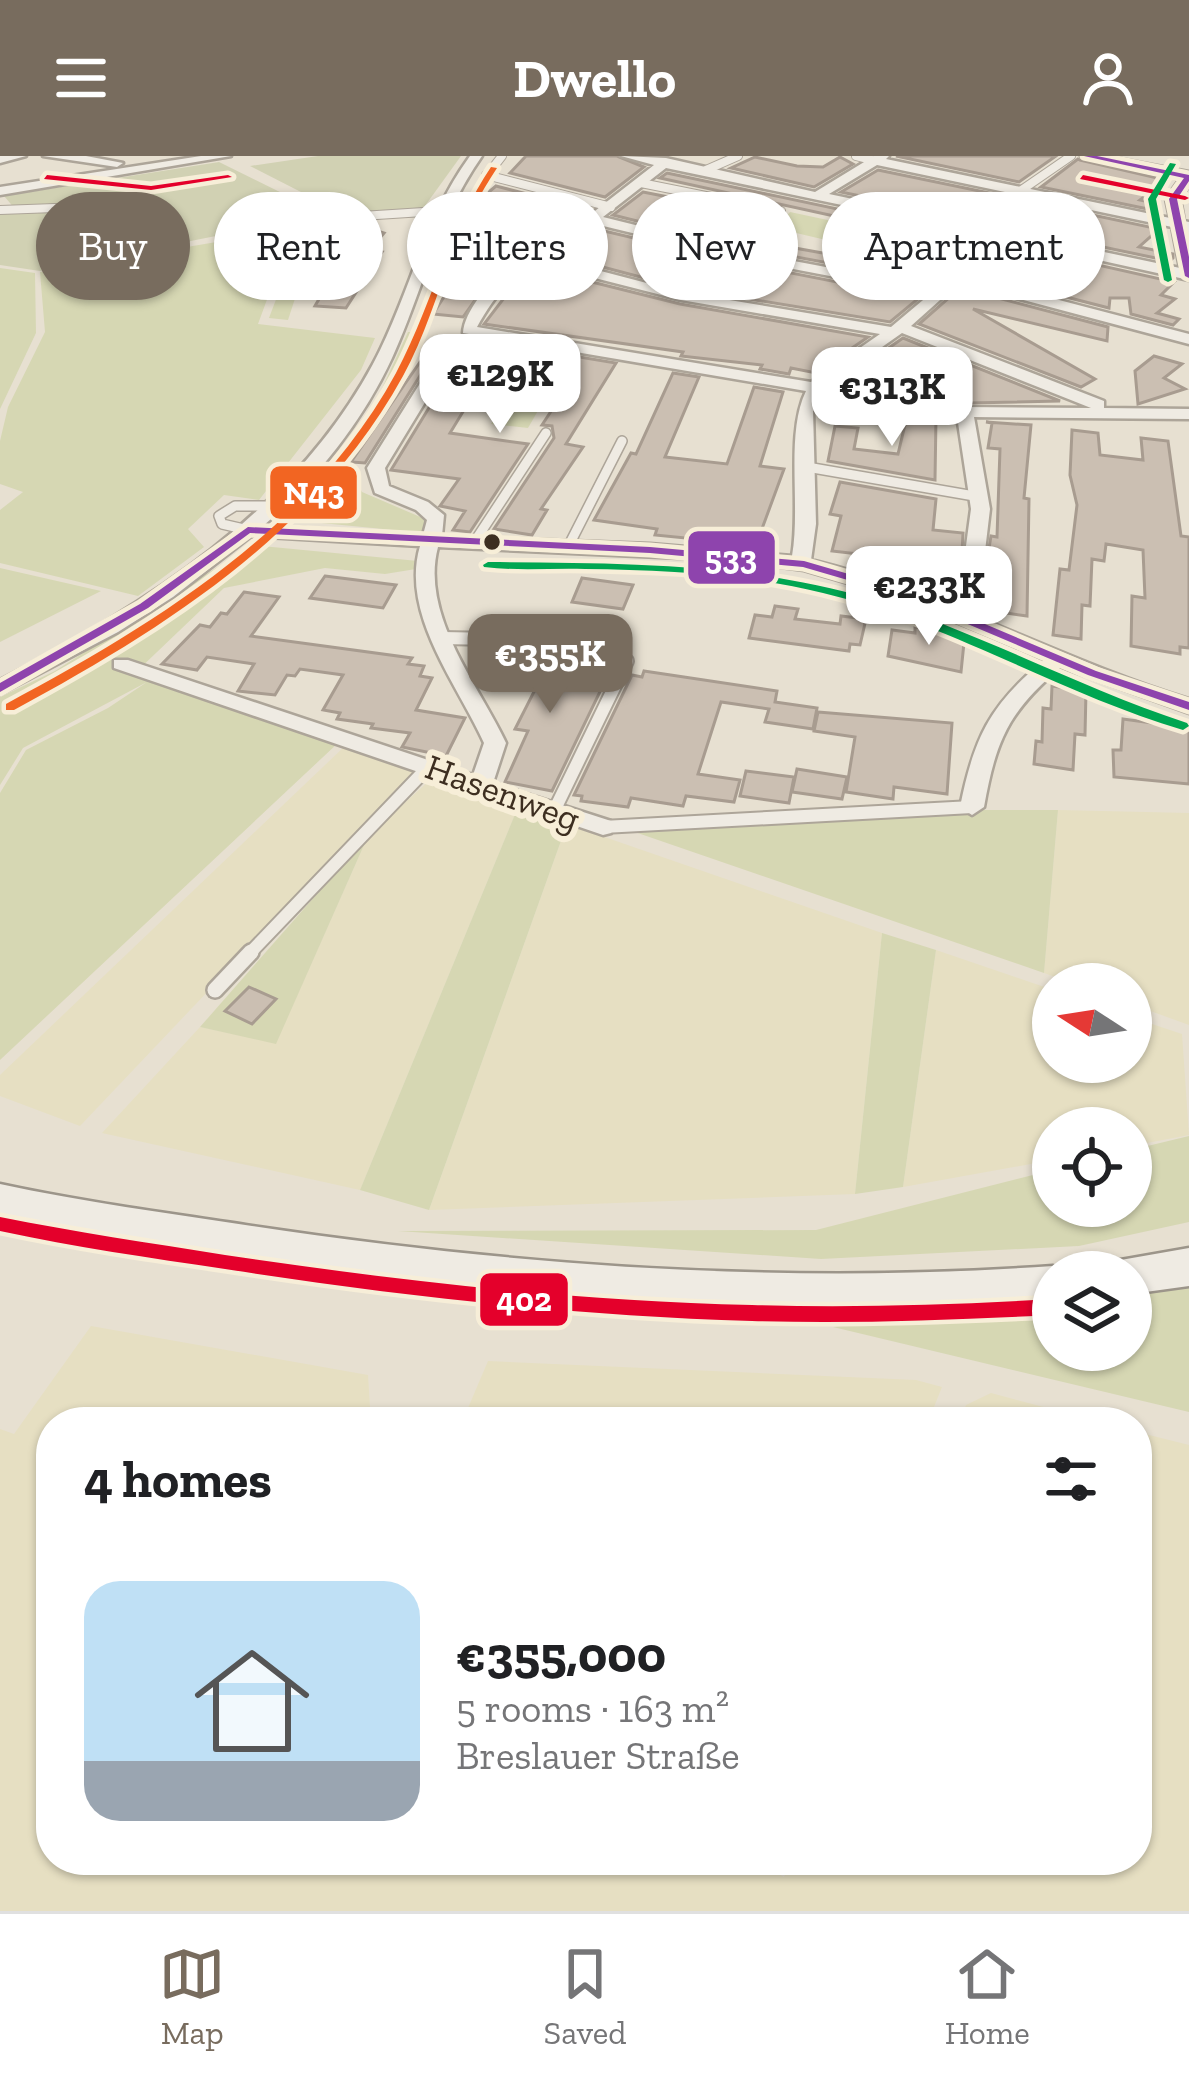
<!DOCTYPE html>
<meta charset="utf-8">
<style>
:root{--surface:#fff;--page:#f6f6f6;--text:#202124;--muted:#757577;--line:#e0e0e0;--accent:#786c5e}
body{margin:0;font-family:"Zilla Slab",serif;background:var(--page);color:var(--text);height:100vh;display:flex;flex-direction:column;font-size:45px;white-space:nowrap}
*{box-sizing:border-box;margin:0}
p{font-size:39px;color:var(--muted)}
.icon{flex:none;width:66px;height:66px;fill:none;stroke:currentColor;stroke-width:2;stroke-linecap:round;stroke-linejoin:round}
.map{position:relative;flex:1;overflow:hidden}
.drawer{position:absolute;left:36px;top:1251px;width:1116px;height:468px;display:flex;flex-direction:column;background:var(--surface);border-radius:48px;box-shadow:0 3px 9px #0004}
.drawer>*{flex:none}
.top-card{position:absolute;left:36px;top:36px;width:1119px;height:108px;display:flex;gap:24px}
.needle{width:78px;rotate:282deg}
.buttons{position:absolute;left:1032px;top:807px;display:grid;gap:24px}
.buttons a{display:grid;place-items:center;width:120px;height:120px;border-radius:50%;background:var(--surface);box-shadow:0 3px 9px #0004;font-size:60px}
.price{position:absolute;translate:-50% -102px;padding:0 27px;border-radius:24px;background:#fff;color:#222;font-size:39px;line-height:78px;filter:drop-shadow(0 3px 6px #0008)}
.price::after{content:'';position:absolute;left:50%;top:72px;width:36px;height:27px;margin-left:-18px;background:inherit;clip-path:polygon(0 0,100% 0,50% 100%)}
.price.active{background:var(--accent);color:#fff}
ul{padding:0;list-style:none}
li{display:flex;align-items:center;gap:36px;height:300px;padding:0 48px}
li span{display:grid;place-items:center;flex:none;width:336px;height:240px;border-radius:36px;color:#555}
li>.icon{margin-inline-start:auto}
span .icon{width:144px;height:144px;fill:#fffc;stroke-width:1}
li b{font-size:51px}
h2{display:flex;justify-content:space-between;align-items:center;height:144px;padding:0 48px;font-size:51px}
.chip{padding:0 42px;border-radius:54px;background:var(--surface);box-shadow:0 3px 9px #0004;font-size:42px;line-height:108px}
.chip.active{background:var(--accent);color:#fff}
header{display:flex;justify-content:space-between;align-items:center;height:156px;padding:0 48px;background:var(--accent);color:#fff;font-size:54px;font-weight:700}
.menu{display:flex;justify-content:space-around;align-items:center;height:168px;border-top:3px solid var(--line);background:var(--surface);font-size:33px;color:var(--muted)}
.menu a{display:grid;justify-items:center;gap:6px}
.menu .active{color:var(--accent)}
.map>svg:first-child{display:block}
.farmland{fill:#e6dfc2}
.green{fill:#d6d7b3}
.cemetery{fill:#d1d1b3}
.building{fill:#cbbfb2;stroke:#a89c90;stroke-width:3}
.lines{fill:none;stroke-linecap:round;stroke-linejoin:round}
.lane-far3-casing{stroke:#ada599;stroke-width:10}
.lane-far2-casing{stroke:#ada599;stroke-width:12}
.lane-far1-casing{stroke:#ada599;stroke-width:16}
.lane-casing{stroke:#ada599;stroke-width:20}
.street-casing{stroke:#ada599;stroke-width:5}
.secondary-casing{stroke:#9c958a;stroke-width:5}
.lane-far3{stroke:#efebe3;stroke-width:8}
.lane-far2{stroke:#efebe3;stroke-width:9}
.lane-far1{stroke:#efebe3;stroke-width:12}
.lane{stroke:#efebe3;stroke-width:15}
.street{fill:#efebe3;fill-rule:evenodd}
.secondary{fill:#efebe3;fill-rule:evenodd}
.bus-1-casing{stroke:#f7eed8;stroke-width:9}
.bus-2-casing{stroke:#f7eed8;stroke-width:9}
.bus-3-casing{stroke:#f7eed8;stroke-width:9}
.bus-4-casing{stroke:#f7eed8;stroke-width:9}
.bus-1{fill:#8e44ad;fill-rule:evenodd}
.bus-2{fill:#e4002b;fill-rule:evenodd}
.bus-3{fill:#00a651;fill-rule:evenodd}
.bus-4{fill:#f26522;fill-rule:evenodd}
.bus-dot{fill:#3d2e20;stroke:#f7eed8;stroke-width:4.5}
.labels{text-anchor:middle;stroke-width:12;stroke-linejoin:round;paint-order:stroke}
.street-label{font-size:36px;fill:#3d2e20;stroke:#f7eed8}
.line-badge{stroke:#f7eed8;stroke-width:4.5}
.badge-label{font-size:33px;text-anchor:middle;font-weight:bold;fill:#fff}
</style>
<header><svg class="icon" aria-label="menu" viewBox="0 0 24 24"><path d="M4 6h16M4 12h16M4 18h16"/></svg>Dwello<svg class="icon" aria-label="person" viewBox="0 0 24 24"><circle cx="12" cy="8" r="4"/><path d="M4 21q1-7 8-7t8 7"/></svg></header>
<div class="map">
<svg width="1189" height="1755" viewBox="0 0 1189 1755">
<rect width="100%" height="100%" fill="#e7e0d1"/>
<g class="farmland">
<path d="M346 589 419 613 80 970 0 940V919Z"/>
<path d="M430 624 518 651 360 1034 102 977 200 871 276 887 368 680Z"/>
<path d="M1058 654 1189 657V869L1131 848V828H1075L1044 817Z"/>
<path d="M567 668 882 777 855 1038 429 1054Z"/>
<path d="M936 794 1053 834V906H1131V861L1182 878 1189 979 1131 990V972H1053V1004L903 1031Z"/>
<path d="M91 1170 368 1219 370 1251 399 1266H51V1704H755L784 1721 791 1704H1137V1276L1189 1289V1755H0V1273L14 1278Z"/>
<path d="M488 1205 916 1224 942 1231 928 1266H462Z"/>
<path d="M991 1237 1100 1266H960L966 1249Z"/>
</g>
<g class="green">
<path d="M790 56 917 83H918L898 101 775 72Z"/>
<path d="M330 68 334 100 328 121H302L288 164 269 162 303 72Z"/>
<path d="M293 73 258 168 375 182 361 214 259 344 224 339 188 373 204 391 138 440 0 407V354L23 336 0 328V285L8 251 45 176 40 116Z"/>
<path d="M0 112 35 117 36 177 0 253Z"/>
<path d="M408 176H424L415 205 347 309 362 336 425 363 424 377 301 365 290 356 373 252Z"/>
<path d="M515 230 550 234 528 272 491 268Z"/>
<path d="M252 389 418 405 416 413 385 418 325 412 224 432 134 518 338 587 0 904V637L26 594 108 552 147 526 23 592 0 629V541L55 515Z"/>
<path d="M0 412 101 435 0 486Z"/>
<path d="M518 651 567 668 429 1054 360 1034Z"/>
<path d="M981 654H1058L1044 817 629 674Z"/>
<path d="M368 680 276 888 200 871Z"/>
<path d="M882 777 936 794 903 1031 855 1038Z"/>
<path d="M1189 980V1066L1079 1090 821 1103 398 1075 816 1074 1053 1014V1050H1131V994Z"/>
<path d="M1189 1131V1256L833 1171 1053 1146V1194H1131V1137Z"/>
</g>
<g class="cemetery">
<path d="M318 0H461L422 54 346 59 250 10Z"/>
<path d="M219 6 288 40 286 66 40 115 0 109V58L16 54 4 40Z"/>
</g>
<g class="building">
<path d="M526 0H617L644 11 605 41 510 17Z"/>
<path d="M896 0H1056L1019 26Z"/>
<path d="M755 1 797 10 823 11 840 1 853 8 814 31 731 12Z"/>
<path d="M1078 3 1080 4 1166 24 1140 44 1154 47 1148 53 1041 31Z"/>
<path d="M878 14 999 39 966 62 841 36Z"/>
<path d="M667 17 984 84 976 91 660 22Z"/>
<path d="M496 30 589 54 554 81 466 55Z"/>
<path d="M643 36 770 61 739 82 945 119 936 127 737 90 613 59Z"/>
<path d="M1022 44 1159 73 1139 91 1173 98V102L1170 105 988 67Z"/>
<path d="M596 73 735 106 919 142 890 166 682 132 561 100Z"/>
<path d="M374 74 384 77 369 95 382 96 346 152 315 150 336 114 334 77Z"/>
<path d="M474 76 536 94 493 119 463 161 433 158 460 116 493 92 458 88Z"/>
<path d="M1009 89 1174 126 1161 139 1175 143 1157 157 1179 163 1173 169 1131 158 1129 142H1110L1109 152 996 123 1001 96Z"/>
<path d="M540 113 680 148 868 181 816 217 791 212 789 218 760 213 762 209 681 200 683 196 484 168 514 129Z"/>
<path d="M960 132 1108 171 1107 185 973 153 1095 223 1081 231 919 168Z"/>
<path d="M903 182 1060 245 968 247 863 224 862 230 840 226Z"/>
<path d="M471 183 616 207 566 288 583 291 541 353 547 354 532 379 494 373 554 282 552 270 542 269 577 216 492 208 450 277 528 288 470 376 453 374 465 355 440 350 459 323 391 314Z"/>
<path d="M1154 200 1182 208 1164 222 1185 233 1138 248 1135 215Z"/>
<path d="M420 206 428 207 365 307 351 306Z"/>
<path d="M673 217 699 221 665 301 727 308 754 231 783 236 760 310 784 313 756 389 655 379 657 373 594 364 631 297 636 298Z"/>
<path d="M908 256 936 261 935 324 828 305 835 270 858 272 854 293 898 298Z"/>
<path d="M986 266 1031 269 1024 342 1029 343 1027 460 965 451 961 449 964 433 910 425 911 419 881 415 885 401 832 395 841 360 830 358 840 326 936 343 933 374 963 377 961 416 971 422 985 416 991 380 997 381 1000 293 988 292 992 267Z"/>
<path d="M1072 274 1098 277 1100 299 1143 304 1141 282 1168 285 1181 380 1189 381V492L1180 491V498L1131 490 1132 440 1145 442 1143 394 1106 388 1104 405 1092 403 1090 450 1082 449 1081 483 1053 479 1060 413 1069 414 1077 349 1070 319Z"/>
<path d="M325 420 396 429 383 452 310 442Z"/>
<path d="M582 422 633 429 623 453 572 446Z"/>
<path d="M244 436 279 441 251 480 412 502 408 508 424 510 420 520 432 522 416 554 465 562 446 600 402 591 410 577 371 572 373 568 337 563 340 557 323 554 343 519 300 513 295 520 287 519 275 539 238 535 254 508 207 501 197 514 162 508 200 469 210 471 221 457 227 458Z"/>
<path d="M775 450 798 453 795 463 840 468 841 460 866 463 860 489 850 488 849 495 749 482 755 459 772 461Z"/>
<path d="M915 471 965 477 961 516 888 500 892 474 915 477Z"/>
<path d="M499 498 610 515 552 635 505 626 528 575 515 573 540 524 489 516Z"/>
<path d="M644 515 777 535 775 546 817 552 813 573 765 566 769 553 721 546 698 618 740 624 734 646 686 640 683 650 631 642 628 651 581 645 582 640 574 639 632 519 642 521Z"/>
<path d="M1052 530 1086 535 1085 579 1075 578 1073 614 1034 608 1036 585 1042 586 1043 552 1051 553Z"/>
<path d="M818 556 952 567 947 638 894 631 893 643 846 636 855 581 814 575Z"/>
<path d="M1123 563 1189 572V628L1114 621 1113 594H1121Z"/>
<path d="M797 613 847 621 842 643 792 636Z"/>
<path d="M746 615 794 621 789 647 740 640Z"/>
<path d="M249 831 276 843 252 868 225 855Z"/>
</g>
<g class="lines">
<defs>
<g id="lane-far3">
<path d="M856 0 876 5"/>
<path d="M495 9 502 0"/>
<path d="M706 14 738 0"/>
<path d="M486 19 611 51"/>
<path d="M641 27 781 55"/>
<path d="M0 54 55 52"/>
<path d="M968 71 1071 0"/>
<path d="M239 77 346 61 439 55"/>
</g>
<g id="lane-far2">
<path d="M807 311 980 341"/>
<path d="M248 374 222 368 219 360 235 350H273"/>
<path d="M473 388 546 277"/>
<path d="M569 389 622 285"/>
</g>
<g id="lane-far1">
<path d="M442 482 494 483 627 505 553 657"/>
<path d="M603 671 972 651"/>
<path d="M248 799 430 609"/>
</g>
<path id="lane" d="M215 834 251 796"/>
<g id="street">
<path d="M0 0H26L0 7Z"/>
<path d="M43 0H86L123 7 117 11Z"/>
<path d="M201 0H231L0 39V31Z"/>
<path d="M470 0H482C438 62 423 134 392 202 363 265 316 324 263 370L423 379 427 364 416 354 375 337 367 312 439 197 447 192 455 197 385 312 389 330 428 346 444 359 442 380 650 388 792 400C801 350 785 278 806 235L463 177C464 155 492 122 512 110 524 102 536 101 547 92L451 64V58L555 86 654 9 621 0 666 2 815 36 874 0H889L886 3 1170 62 1166 43 1180 23 1081 0H1105L1189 16V29L1180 43 1184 65 1189 66V124L1008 84 967 120 1189 178V188L959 127 911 170 1104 245V252L1189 253V263L974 261 990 353 983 412 973 418 963 412 971 353 957 260 821 237 813 254 816 368 811 404C943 436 1060 504 1189 543V557L1061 511C1008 556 996 584 984 651L972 659 960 651C974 582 989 550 1044 504L896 441 804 414 727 404 438 391C420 459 478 528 506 587L493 627 611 665 615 671 611 677 603 679 114 512V504H128L473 619 484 587C457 527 400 458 420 390L251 380 173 441 118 476 0 538V524C146 448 293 357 373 208 410 139 423 64 470 0ZM877 9 1172 71 1180 112 829 38ZM666 12 994 81 937 132 736 94 603 61ZM595 68 736 102 929 139 891 171 681 136 551 102ZM540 108 681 144 880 178 811 226 477 171C492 144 510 118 540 108ZM902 177 1091 252 964 251 828 229Z"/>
</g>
<g id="secondary">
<path d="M0 1028C83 1046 168 1057 252 1070 519 1110 783 1129 1053 1110L1069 1116H1053V1150C710 1175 366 1138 29 1070L0 1064Z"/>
<path d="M1189 1092V1130L1131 1138V1116H1110L1115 1105Z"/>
</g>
</defs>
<use href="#lane-far3" class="lane-far3-casing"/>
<use href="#lane-far2" class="lane-far2-casing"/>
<use href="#lane-far1" class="lane-far1-casing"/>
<use href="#lane" class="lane-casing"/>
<use href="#street" class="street-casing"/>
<use href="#secondary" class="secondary-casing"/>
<use href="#lane-far3" class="lane-far3"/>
<use href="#lane-far2" class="lane-far2"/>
<use href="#lane-far1" class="lane-far1"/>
<use href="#lane" class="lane"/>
<use href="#street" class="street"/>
<use href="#secondary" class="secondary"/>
<defs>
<g id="bus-1">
<path d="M1084 0H1097L1189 19V25L1177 43 1189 101V122L1185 120 1169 43 1184 22Z"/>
<path d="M248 371 650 391 804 405 907 435 1096 515 1189 546V554L1088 519 899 439 803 411 650 397 250 377 148 452 0 536V527L140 448Z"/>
</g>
<g id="bus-2">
<path d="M47 19 151 30 228 19 232 21 151 34 44 23Z"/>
<path d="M1083 19 1185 40 1189 42 1185 44 1080 23Z"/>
<path d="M0 1061C75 1076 150 1087 225 1099 400 1125 575 1145 752 1149 852 1152 953 1149 1053 1143V1159C953 1164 852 1168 752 1165 575 1160 400 1140 225 1113 150 1102 75 1091 0 1075Z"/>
</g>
<g id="bus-3">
<path d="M1170 7 1176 8 1156 43 1172 124 1168 126 1164 124 1148 43Z"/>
<path d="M488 406C617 407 746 406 871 443 979 476 1080 532 1187 567L1189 570 1183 574C1059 537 948 467 823 437 745 418 664 414 585 413 552 412 517 415 484 411L483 409Z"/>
</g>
<path id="bus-4" d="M491 11 497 12C480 38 466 64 454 93 438 135 425 180 403 220 317 376 167 471 14 554H6V548C157 467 311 373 396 217 432 149 447 77 491 11Z"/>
</defs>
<use href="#bus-1" class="bus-1-casing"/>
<use href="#bus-2" class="bus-2-casing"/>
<use href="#bus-3" class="bus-3-casing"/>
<use href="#bus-4" class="bus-4-casing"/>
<use href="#bus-1" class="bus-1"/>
<use href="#bus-2" class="bus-2"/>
<use href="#bus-3" class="bus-3"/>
<use href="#bus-4" class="bus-4"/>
</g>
<circle class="bus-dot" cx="492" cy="386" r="10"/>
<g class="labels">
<g class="street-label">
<text transform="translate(503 636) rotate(20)" y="13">Hasenweg</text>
</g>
</g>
<g class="line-badge">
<rect x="268" y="308" width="91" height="57" rx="12" fill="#f26522"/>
<rect x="686" y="373" width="91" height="57" rx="12" fill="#8e44ad"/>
<rect x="478" y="1115" width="92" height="57" rx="12" fill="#e4002b"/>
</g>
<g class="badge-label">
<text x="314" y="348">N43</text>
<text x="731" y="413">533</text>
<text x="524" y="1155">402</text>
</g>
</svg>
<div class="buttons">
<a><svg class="needle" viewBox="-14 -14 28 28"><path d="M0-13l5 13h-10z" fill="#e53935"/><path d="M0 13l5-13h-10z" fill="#757577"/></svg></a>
<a><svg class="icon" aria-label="locate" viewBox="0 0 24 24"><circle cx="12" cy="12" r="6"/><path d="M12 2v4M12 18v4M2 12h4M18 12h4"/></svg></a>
<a><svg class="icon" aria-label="layers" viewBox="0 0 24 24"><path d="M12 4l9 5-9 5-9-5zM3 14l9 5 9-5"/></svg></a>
</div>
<b class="price" style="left:500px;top:280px">€129K</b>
<b class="price" style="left:892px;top:293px">€313K</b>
<b class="price" style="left:929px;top:492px">€233K</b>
<b class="price active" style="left:550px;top:560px">€355K</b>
<div class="top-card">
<a class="chip active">Buy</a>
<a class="chip">Rent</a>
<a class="chip">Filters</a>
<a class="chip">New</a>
<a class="chip">Apartment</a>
</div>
<section class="drawer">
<h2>4 homes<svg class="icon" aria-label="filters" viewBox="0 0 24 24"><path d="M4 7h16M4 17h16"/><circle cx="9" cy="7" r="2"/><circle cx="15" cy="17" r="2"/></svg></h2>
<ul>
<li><span style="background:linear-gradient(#bfe0f5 75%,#9aa5b1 0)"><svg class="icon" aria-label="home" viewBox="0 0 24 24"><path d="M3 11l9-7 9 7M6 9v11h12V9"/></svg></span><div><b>€355,000</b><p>5 rooms · 163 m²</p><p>Breslauer Straße</p></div></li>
</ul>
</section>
</div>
<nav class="menu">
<a class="active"><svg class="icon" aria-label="map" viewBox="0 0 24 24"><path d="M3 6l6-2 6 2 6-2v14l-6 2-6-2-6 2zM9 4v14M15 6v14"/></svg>Map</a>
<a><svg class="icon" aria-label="saved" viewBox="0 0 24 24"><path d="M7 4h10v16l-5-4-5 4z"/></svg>Saved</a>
<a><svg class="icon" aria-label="home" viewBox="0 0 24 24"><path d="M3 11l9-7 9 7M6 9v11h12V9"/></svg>Home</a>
</nav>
